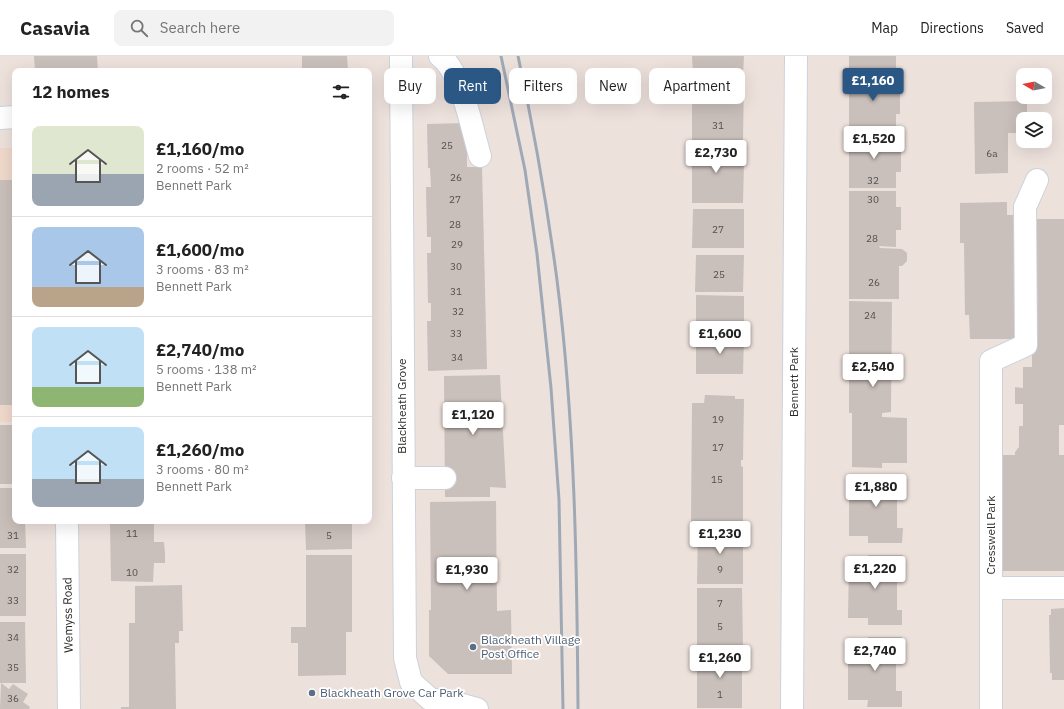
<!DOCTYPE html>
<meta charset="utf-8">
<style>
:root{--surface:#fff;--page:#f2f2f2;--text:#222;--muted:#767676;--line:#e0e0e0;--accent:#2b5785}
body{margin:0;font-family:"IBM Plex Sans",sans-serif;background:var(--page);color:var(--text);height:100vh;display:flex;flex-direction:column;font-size:15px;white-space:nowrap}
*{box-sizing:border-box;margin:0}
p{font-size:13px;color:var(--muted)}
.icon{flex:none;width:22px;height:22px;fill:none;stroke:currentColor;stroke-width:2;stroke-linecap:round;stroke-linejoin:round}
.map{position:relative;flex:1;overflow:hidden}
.panel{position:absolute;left:12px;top:12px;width:360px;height:456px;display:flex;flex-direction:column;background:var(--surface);border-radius:8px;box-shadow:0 4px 16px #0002}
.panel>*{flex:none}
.hud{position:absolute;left:384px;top:12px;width:380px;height:36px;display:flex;gap:8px}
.needle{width:26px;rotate:280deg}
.controls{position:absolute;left:1016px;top:12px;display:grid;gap:8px}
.controls a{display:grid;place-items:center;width:36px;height:36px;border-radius:8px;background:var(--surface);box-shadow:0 4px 16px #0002;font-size:20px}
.price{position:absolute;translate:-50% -34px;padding:0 9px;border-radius:4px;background:#fff;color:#222;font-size:13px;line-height:26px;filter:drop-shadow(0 1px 2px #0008)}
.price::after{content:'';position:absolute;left:50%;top:24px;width:12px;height:9px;margin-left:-6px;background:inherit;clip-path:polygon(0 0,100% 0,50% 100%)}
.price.on{background:var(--accent);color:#fff}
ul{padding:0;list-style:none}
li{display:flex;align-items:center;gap:12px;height:100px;padding:0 20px}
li+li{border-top:1px solid var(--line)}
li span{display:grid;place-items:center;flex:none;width:112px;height:80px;border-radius:8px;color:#555}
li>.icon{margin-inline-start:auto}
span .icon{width:48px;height:48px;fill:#fffc;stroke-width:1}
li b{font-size:17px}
h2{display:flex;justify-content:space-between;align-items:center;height:48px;padding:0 20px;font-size:17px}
.chip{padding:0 14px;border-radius:8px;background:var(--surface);box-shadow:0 4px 16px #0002;font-size:14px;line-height:36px}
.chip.on{background:var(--accent);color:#fff}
header{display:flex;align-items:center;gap:24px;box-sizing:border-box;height:56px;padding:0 20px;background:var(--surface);border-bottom:1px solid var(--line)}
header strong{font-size:19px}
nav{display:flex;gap:22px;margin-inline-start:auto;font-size:14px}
.search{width:280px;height:36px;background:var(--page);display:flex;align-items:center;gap:10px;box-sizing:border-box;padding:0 14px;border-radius:8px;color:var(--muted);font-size:15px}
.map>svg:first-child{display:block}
.education{fill:#efd9cb}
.building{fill:#c9bfbb}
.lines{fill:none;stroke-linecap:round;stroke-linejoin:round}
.minor-casing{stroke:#cad3dd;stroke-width:24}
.minor{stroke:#fff;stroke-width:22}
.rail{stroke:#9fa9b6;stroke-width:3}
.service-dot{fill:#5c6f8a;stroke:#fff;stroke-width:1.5}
.labels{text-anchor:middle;stroke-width:3.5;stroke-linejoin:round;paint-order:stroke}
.number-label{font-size:10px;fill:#52504f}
.street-label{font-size:12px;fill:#2b2b2b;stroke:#fff}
.service-label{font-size:12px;fill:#4e5e75;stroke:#fff;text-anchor:start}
</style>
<header>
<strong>Casavia</strong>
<div class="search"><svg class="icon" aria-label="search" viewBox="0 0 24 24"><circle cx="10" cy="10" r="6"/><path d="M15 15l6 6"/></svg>Search here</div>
<nav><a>Map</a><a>Directions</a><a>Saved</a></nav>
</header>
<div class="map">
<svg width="1064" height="653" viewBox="0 0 1064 653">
<rect width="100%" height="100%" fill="#ede1dc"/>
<rect class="education" x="0" y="92" width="15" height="274"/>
<g class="building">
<path d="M34 0H97L98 15H35Z"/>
<path d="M302 0H347L348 15H302Z"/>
<path d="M692 0H744L743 20 693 19Z"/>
<rect x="849" y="0" width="47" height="16"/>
<path d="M849 18H896V35H900V58H896V73L849 74Z"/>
<path d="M692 24H744L743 84H692Z"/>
<path d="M1027 45V63H1023V70H1016V77H1008V117L975 118 974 46Z"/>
<path d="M467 67V111H482L487 313 428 315 427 265H431V247H428L427 197H431V181H427L426 131H431L430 112H428L427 68Z"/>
<path d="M849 76H896V93L901 92V116H896V132H849Z"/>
<path d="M692 86H731V108H744L743 147H692Z"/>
<rect x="0" y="124" width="15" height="225"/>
<path d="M849 135H896V151H901V174H896V191L879 190 880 192 902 193 907 197V205L902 210H899V243H849Z"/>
<path d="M1007 146V159H1020V258H1014L1015 283H970L969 259H965L964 187H960V147Z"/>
<path d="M693 153H744V192H692Z"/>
<path d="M1032 163H1064V369H1059V399H1064V515H996V399H1015V396L1019 391V370H1023V348H1015V331L1023 332V311H1032Z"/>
<path d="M696 199H744L743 236H695Z"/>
<path d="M696 239 744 240V277H696Z"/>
<path d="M849 245 892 246 891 356 882 357V361L907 362V407H882V412L852 411V357H849Z"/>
<path d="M696 281H744L743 318H696Z"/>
<path d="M500 319 506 432 490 431V441H445L444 320Z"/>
<path d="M705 339 735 340V343H744L743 404H741V410L743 411V467H691L692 347H704Z"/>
<rect x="0" y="369" width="15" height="59"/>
<path d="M869 418H903V433H897V472H903L902 487H868V480H849V424H869Z"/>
<path d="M0 432H15V465H25L26 492H0Z"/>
<path d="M496 445 497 555 511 554 512 618H448L429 600V554H431L430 446Z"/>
<path d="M305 465H352V493L306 494Z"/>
<path d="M110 468H154V486H164L165 498V507H154L153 526 111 525Z"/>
<path d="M698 469H743V528H697Z"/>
<rect x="0" y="498" width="26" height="62"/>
<path d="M306 499H352V576H346V619L298 620V587H291V571H306Z"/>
<path d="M868 499H903V515H897V554H902V569H868V562H848L849 505H868Z"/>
<path d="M182 529 183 575H179V587H175L176 653H121V651H129V567H135V530Z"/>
<path d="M697 532H742L743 591H697Z"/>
<path d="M1064 552V624H1052V617H1050L1049 559H1051V553Z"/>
<path d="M0 566H25L26 627H0Z"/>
<path d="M868 581H902V597H896V635H902V651H867L868 644H848V588H868Z"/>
<rect x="697" y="594" width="45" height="58"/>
<path d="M1 627 9 633 13 628 28 638 23 646 30 651 29 653H0Z"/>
</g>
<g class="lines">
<defs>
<g id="minor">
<path d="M401 0 405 602 411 626 430 643 459 648 477 653"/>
<path d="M440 0C462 16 472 74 480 100"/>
<path d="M0 62 15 61"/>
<path d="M403 422H445"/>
<path d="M67 465 69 653"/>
<path d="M991 532H1064"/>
<path d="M792 653 796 0"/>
<path d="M991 653V305L1026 289 1025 151 1037 124"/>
</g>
</defs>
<use href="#minor" class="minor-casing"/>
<use href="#minor" class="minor"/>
<g class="rail">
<path d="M501 0 525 114 537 198 551 332 559 444 563 653"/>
<path d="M518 0C534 74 547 149 557 224 575 366 577 510 578 653"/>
</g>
</g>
<g class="service-dot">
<circle cx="473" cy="591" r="4"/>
<circle cx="312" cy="637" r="4"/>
</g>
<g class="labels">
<g class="number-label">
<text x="718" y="73">31</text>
<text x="447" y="93">25</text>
<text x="992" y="101">6a</text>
<text x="456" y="125">26</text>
<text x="873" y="128">32</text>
<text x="455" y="147">27</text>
<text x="873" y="147">30</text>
<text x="455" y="172">28</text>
<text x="718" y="177">27</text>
<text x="872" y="186">28</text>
<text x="457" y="192">29</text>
<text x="456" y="214">30</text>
<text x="719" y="222">25</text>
<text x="874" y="230">26</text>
<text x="456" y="239">31</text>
<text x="458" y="259">32</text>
<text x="870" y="263">24</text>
<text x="456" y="281">33</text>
<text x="457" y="305">34</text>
<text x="718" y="367">19</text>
<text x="718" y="395">17</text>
<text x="717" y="427">15</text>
<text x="132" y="481">11</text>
<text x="13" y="483">31</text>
<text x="329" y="483">5</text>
<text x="13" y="517">32</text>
<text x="720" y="517">9</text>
<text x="132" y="520">10</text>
<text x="13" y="548">33</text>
<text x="720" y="551">7</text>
<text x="720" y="574">5</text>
<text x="13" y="585">34</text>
<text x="13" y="615">35</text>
<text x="720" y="642">1</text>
<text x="13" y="646">36</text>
</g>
<g class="street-label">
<text transform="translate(794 326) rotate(-90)" y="4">Bennett Park</text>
<text transform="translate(402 350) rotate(-90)" y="4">Blackheath Grove</text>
<text transform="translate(991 479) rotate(-90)" y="4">Cresswell Park</text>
<text transform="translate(68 559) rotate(-91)" y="4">Wemyss Road</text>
</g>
<g class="service-label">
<text x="481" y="588">Blackheath Village<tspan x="481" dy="14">Post Office</tspan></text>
<text x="320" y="641">Blackheath Grove Car Park</text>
</g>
</g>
</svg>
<div class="controls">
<a><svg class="needle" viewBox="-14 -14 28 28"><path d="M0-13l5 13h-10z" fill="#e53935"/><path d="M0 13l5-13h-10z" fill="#767676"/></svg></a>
<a><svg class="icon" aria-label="layers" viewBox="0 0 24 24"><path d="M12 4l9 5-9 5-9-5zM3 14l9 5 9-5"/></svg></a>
</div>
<b class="price on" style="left:873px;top:46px">£1,160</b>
<b class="price" style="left:874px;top:104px">£1,520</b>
<b class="price" style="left:716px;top:118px">£2,730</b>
<b class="price" style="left:720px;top:299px">£1,600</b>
<b class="price" style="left:873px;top:332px">£2,540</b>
<b class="price" style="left:473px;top:380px">£1,120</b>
<b class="price" style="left:876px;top:452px">£1,880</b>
<b class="price" style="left:720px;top:499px">£1,230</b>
<b class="price" style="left:875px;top:534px">£1,220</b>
<b class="price" style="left:467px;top:535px">£1,930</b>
<b class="price" style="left:875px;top:616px">£2,740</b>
<b class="price" style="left:720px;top:623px">£1,260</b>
<div class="hud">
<a class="chip">Buy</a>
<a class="chip on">Rent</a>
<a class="chip">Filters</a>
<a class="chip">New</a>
<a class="chip">Apartment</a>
</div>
<section class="panel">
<h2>12 homes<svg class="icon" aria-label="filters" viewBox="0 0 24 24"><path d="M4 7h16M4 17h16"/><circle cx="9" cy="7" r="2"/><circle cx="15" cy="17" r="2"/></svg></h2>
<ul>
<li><span style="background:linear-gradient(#dfe7d0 60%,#9aa5b1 0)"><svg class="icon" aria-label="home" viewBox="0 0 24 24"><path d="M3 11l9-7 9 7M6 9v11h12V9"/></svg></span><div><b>£1,160/mo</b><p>2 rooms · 52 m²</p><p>Bennett Park</p></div></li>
<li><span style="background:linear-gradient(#a9c7e8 75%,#b9a48a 0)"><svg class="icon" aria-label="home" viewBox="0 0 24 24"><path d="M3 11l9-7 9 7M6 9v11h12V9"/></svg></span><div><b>£1,600/mo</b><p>3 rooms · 83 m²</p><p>Bennett Park</p></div></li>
<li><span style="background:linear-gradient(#bfe0f5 75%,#8fb573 0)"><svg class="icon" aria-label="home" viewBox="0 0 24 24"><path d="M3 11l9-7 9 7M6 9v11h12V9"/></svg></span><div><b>£2,740/mo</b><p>5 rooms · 138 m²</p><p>Bennett Park</p></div></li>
<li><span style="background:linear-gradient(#bfe0f5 65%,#9aa5b1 0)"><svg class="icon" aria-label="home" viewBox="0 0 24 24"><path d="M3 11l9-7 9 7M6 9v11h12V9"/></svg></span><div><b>£1,260/mo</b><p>3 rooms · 80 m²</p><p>Bennett Park</p></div></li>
</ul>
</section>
</div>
